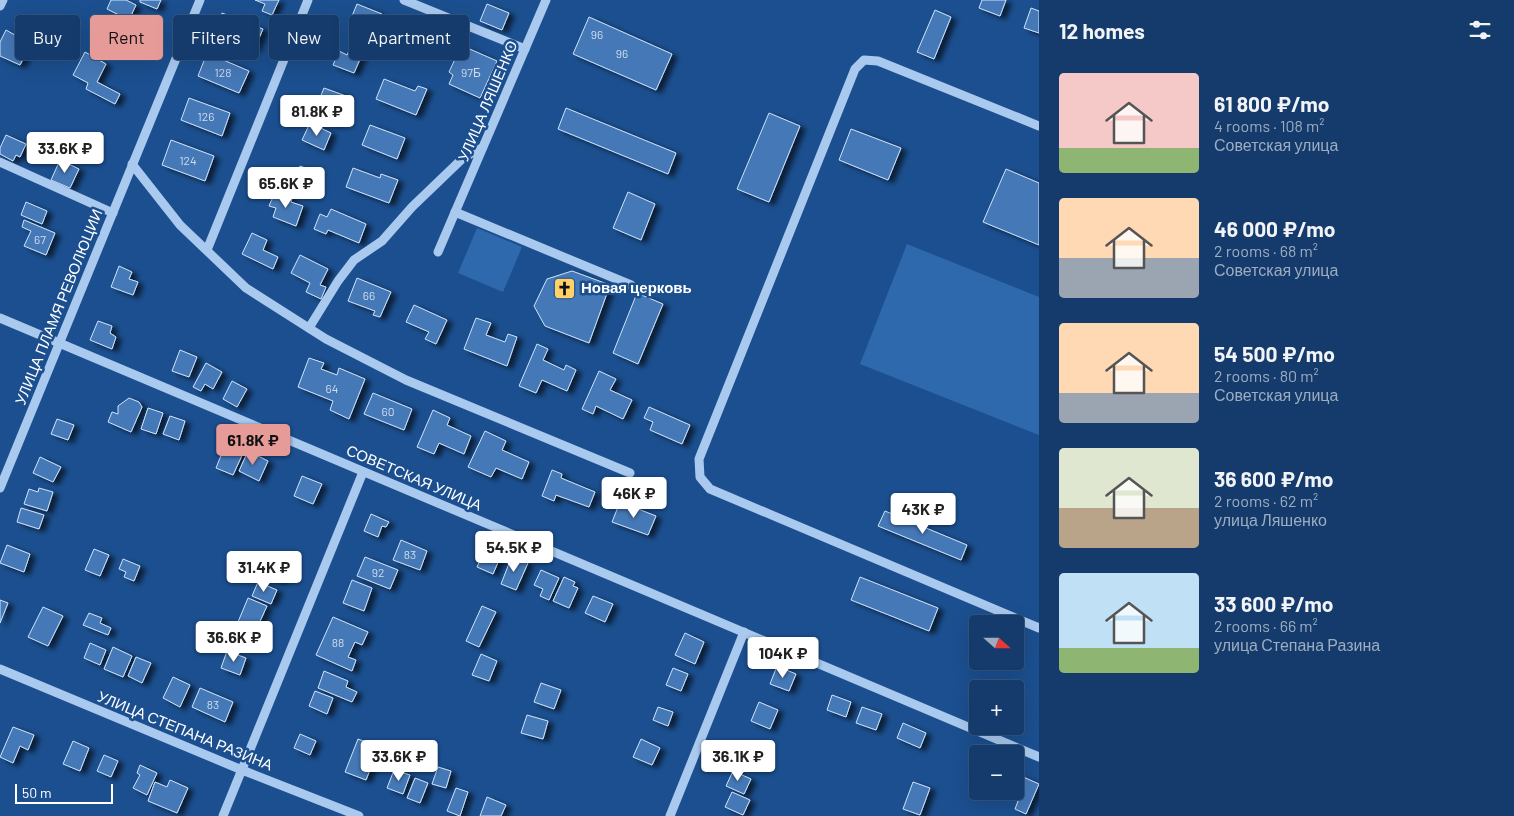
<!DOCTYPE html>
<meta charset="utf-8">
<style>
:root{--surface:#143b6b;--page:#214673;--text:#f1f3f6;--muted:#9dadc1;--line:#33557e;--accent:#e69b98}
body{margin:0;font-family:Barlow,sans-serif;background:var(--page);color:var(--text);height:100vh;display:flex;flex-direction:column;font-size:19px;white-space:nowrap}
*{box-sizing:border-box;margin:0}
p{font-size:16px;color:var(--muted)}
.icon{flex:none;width:28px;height:28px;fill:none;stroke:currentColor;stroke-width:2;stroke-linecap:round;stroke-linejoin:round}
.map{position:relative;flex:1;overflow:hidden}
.details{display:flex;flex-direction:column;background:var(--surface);width:475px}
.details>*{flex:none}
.banner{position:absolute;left:15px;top:15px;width:475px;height:45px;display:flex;gap:10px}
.needle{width:32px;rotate:111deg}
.controls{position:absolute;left:969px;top:615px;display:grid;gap:10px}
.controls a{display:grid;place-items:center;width:55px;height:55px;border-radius:5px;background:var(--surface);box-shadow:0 5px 20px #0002,0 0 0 1px var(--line);font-size:25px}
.scale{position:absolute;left:15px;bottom:12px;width:98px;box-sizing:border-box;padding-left:5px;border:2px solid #fff;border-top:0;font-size:14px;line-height:18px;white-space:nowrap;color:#fff;-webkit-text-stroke:4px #1b4f8f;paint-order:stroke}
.price{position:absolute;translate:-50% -42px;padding:0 11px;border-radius:5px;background:#fff;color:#222;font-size:16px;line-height:32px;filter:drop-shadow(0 1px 2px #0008)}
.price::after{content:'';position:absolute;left:50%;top:30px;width:15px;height:11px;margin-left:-8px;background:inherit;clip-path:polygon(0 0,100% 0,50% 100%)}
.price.current{background:var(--accent);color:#111}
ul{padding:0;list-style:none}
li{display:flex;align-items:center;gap:15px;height:125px;padding:0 20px}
li span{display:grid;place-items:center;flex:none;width:140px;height:100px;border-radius:5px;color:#555}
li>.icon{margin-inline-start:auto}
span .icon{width:60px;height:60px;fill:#fffc;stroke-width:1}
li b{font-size:21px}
h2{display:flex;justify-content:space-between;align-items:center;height:60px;padding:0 20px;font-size:21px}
.chip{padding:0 18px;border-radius:5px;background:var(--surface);box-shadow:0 5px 20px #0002,0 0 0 1px var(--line);font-size:18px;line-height:45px}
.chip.current{background:var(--accent);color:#111}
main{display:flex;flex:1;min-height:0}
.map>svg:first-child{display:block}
.green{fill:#2e69ad}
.building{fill:#4478b7;stroke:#cfe3fa;filter:url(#shadow)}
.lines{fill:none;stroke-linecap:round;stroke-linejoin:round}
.minor{stroke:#a9c9ee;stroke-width:9}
.labels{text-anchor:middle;stroke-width:5;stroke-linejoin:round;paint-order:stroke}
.number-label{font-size:12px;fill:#d0dded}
.street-label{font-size:15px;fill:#fff;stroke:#1b4f8f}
.poi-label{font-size:15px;font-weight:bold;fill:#fff;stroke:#1b4f8f;text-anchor:start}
</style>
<main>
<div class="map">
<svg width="1039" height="816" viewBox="0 0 1039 816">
<defs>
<filter id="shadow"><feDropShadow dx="5.5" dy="3" stdDeviation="2.5" flood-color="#0009"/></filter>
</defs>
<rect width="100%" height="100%" fill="#1b4f8f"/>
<g class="green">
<path d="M477 228 522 247 503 292 458 273Z"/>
<path d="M907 244 1039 297V435L860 364Z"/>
</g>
<g class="building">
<path d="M111 0H126L136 5 129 20 107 9Z"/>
<path d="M140 0H161L157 9 140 2Z"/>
<path d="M255 0H279L272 15 262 11 265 4Z"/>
<path d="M982 0H1006L1000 16 979 8Z"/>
<path d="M357 4 382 14 375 31 350 21Z"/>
<path d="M487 4 509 13 502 30 480 21Z"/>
<path d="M1031 8 1039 11V33L1024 28Z"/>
<path d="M935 10 951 17 934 59 917 52Z"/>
<path d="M222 13 263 29 254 50 222 37 221 40 213 37Z"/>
<path d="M589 17 672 54 656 90 573 54Z"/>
<path d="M118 28 141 40 136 50 123 44 121 48 111 43Z"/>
<path d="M6 30 22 39 20 43 29 48 20 65 0 56V42Z"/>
<path d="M352 45 364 50 354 73 333 65 339 51 347 55Z"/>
<path d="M465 47 497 61 480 98 449 84 453 75 449 72 456 57 460 59Z"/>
<path d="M85 52 106 64 97 82 120 94 115 104 86 89 88 83 73 75Z"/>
<path d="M207 53 249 71 239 93 198 76Z"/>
<path d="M384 79 415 91 418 86 427 89 416 115 376 99Z"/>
<path d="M324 88 346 96 336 123 324 119 328 109 317 105Z"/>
<path d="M189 98 230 113 222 136 181 120Z"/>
<path d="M566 108 676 153 668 174 558 129Z"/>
<path d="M769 113 800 126 769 202 737 189Z"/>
<path d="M310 123 331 133 324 150 302 140Z"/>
<path d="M370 125 405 138 397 159 362 145Z"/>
<path d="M851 129 901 148 888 180 839 160Z"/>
<path d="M6 135 26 144 20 157 16 155 13 161 0 154V148Z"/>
<path d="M171 140 214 156 205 181 162 165Z"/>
<path d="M60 160 79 169 70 188 51 180Z"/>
<path d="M300 166 316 172 309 190 297 186 296 191 278 184 282 174 295 179Z"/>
<path d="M353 168 380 178 381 174 398 180 389 203 346 187Z"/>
<path d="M1006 169 1039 183V245L983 222Z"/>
<path d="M275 192 292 198 291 202 303 206 296 226 273 217 276 208 269 206Z"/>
<path d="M628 192 655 204 641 240 613 228Z"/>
<path d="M26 202 47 211 42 224 21 215Z"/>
<path d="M331 209 366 224 359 243 328 230 326 234 314 229 320 214 327 217Z"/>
<path d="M24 220 55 233 46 255 24 246 31 231 22 227Z"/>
<path d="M252 233 267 240 263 250 278 257 273 269 242 254Z"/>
<path d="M300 255 328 269 320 285 326 287 321 299 306 292 310 283 291 273Z"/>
<path d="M119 266 132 272 129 279 138 282 133 295 111 287Z"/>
<path d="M572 271 610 285 589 343 545 326 534 306 547 279Z"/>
<path d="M357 278 391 292 380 317 373 315 375 311 348 301Z"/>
<path d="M637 293 663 304 638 364 613 353Z"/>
<path d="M414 305 447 320 436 344 425 339 429 332 406 322Z"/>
<path d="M476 318 491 323 486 335 505 342 508 334 517 337 507 366 464 349Z"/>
<path d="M98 321 112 326 110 333 116 337 112 349 90 340Z"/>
<path d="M537 344 548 349 543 360 564 370 566 365 576 370 567 391 542 380 536 393 519 386Z"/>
<path d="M180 350 197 357 189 377 172 371Z"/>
<path d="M309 358 324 363 321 369 337 375 339 368 365 379 349 419 330 410 333 401 298 387Z"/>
<path d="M206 363 222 372 213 389 205 384 201 391 193 387Z"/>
<path d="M599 371 616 379 610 390 632 400 623 419 596 406 593 414 582 409Z"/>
<path d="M232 381 247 389 237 407 223 399Z"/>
<path d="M373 393 412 409 404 430 364 414Z"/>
<path d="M129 398 139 402 142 407 131 432 108 422 112 412 118 414V406Z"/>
<path d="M649 407 690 425 682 444 650 430 653 422 644 418Z"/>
<path d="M148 408 163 413 156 434 141 429Z"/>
<path d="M433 410 450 418 447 425 471 436 464 454 439 443 434 454 417 447Z"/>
<path d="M170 416 185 421 179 440 163 434Z"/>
<path d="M57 419 74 425 68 440 51 434Z"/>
<path d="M485 431 506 441 502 450 529 462 522 479 496 468 491 477 468 467Z"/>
<path d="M226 443 244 451 233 475 216 468Z"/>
<path d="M248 451 268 461 259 481 239 471Z"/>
<path d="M40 457 61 467 53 482 33 473Z"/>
<path d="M552 470 562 474 561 478 595 492 589 507 556 495 554 501 542 496Z"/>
<path d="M302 476 322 484 313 504 294 496Z"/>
<path d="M39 488 53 492 47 511 24 504 29 489 38 492Z"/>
<path d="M620 502 656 516 648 535 612 522Z"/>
<path d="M21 508 44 515 39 529 17 522Z"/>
<path d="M885 511 967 545 961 560 878 526Z"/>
<path d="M371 514 389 522 386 527 382 526 378 537 364 531Z"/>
<path d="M401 540 427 551 420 570 393 560Z"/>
<path d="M7 545 30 554 24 572 0 563Z"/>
<path d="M486 546 502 553 493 574 477 567Z"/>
<path d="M94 549 109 555 100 576 85 570Z"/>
<path d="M512 556 528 563 516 590 501 584Z"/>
<path d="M365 557 398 570 390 589 357 576Z"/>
<path d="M123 559 140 566 134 581 124 577 126 572 119 569Z"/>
<path d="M270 561 286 567 280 581 265 575Z"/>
<path d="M541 570 559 578 549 600 540 596 543 589 534 585Z"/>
<path d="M564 577 575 582 573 586 578 588 569 608 553 601Z"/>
<path d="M860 577 938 608 929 631 851 600Z"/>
<path d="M352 580 372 588 364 611 343 603Z"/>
<path d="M258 582 277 590 271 604 252 596Z"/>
<path d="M593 596 613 604 605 622 585 613Z"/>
<path d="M248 598 267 606 256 630 238 622Z"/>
<path d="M0 600 8 603 0 623Z"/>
<path d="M482 606 496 612 479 647 466 641Z"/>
<path d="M43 607 63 616 48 646 28 637Z"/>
<path d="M89 613 102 618 100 623 111 628 108 635 83 625Z"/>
<path d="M333 617 368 632 362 645 355 642 348 657 356 660 352 671 316 655Z"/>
<path d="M685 633 704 642 695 664 675 655Z"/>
<path d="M90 643 106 650 100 665 84 658Z"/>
<path d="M113 647 132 656 123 677 104 669Z"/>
<path d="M227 651 246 658 240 675 221 668Z"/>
<path d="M481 654 497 661 489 681 472 675Z"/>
<path d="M136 657 151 663 142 683 128 676Z"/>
<path d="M777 666 796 674 789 691 770 684Z"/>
<path d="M673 668 688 674 681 691 666 685Z"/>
<path d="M324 671 348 681 346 687 357 692 352 702 318 688Z"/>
<path d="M173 677 190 685 180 707 163 698Z"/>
<path d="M541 683 561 690 554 709 534 702Z"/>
<path d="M200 688 233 702 225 722 192 707Z"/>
<path d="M315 691 333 698 327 714 309 706Z"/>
<path d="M832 695 851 702 846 717 827 710Z"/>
<path d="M759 702 778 710 770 729 751 721Z"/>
<path d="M658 707 673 712 668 726 653 720Z"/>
<path d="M862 707 882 714 876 730 856 723Z"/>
<path d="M527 715 548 721 543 739 521 733Z"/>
<path d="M903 723 926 733 920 748 897 738Z"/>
<path d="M13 727 34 735 28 750 20 746 13 763 0 757Z"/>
<path d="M300 734 316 741 310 755 294 748Z"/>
<path d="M358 739 379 747 366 780 345 772Z"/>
<path d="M641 739 660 748 652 765 633 757Z"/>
<path d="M73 741 89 748 80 771 63 764Z"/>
<path d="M104 755 118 761 111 777 97 771Z"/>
<path d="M140 765 157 773 147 795 133 788 140 775 137 773Z"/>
<path d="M438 767 451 771 446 788 432 784Z"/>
<path d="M394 770 410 775 403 794 387 788Z"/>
<path d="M733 771 751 779 744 794 726 786Z"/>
<path d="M1021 776 1039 784 1026 814 1015 809 1020 796 1014 793Z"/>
<path d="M415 778 428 783 420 803 407 798Z"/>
<path d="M170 780 188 788 177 813 148 801 155 782 167 787Z"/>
<path d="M913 782 930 788 920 815 903 809Z"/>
<path d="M456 788 468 792 460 816 447 811Z"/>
<path d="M732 792 750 800 743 815 725 807Z"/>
<path d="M487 797 506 805 501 816H480Z"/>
</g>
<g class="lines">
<g class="minor">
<path d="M404 0 525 49"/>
<path d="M0 6 3 0"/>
<path d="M1039 126 878 61 864 60 855 69 699 459 700 477 710 489 1039 628"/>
<path d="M0 162 113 213"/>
<path d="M132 164 180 225 246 288 326 339 406 380 630 473"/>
<path d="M455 212 631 285"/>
<path d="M207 250 308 0"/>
<path d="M438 252 546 0"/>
<path d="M0 318 1039 757"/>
<path d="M309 328 338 281 354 260 382 241 412 207 463 158 482 148"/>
<path d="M0 488 200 0"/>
<path d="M0 669 242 770 359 816"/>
<path d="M223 816 363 472"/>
<path d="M670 816 744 632"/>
</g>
</g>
<defs>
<symbol id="church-square" viewBox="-11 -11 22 22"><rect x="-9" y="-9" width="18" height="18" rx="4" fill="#ffd166" stroke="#1b4f8f"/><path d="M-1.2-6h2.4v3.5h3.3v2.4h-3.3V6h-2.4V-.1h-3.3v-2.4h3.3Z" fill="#111"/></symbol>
</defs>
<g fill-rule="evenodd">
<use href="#church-square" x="552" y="276" width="25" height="25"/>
</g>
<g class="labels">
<g class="number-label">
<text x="597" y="39">96</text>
<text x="622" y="58">96</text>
<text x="223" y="77">128</text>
<text x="471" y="77">97Б</text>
<text x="206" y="121">126</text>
<text x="188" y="165">124</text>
<text x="40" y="244">67</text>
<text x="369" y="300">66</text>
<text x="332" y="393">64</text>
<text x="388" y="416">60</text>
<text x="410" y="559">83</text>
<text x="378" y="577">92</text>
<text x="338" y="647">88</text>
<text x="213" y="709">83</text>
</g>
<g class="street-label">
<text transform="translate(488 101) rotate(-67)" y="5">УЛИЦА ЛЯШЕНКО</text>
<text transform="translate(59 307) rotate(-68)" y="5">УЛИЦА ПЛАМЯ РЕВОЛЮЦИИ</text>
<text transform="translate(414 478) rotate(23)" y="5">СОВЕТСКАЯ УЛИЦА</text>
<text transform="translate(185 731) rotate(22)" y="5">УЛИЦА СТЕПАНА РАЗИНА</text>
</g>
<g class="poi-label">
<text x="581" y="293">Новая церковь</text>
</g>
</g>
</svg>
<div class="controls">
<a><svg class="needle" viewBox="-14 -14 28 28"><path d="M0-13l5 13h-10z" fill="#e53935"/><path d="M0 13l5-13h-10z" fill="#9dadc1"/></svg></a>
<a>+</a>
<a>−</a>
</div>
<div class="scale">50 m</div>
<b class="price" style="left:317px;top:137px">81.8K ₽</b>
<b class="price" style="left:65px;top:174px">33.6K ₽</b>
<b class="price" style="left:286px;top:209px">65.6K ₽</b>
<b class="price current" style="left:253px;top:466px">61.8K ₽</b>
<b class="price" style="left:634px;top:519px">46K ₽</b>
<b class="price" style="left:923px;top:535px">43K ₽</b>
<b class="price" style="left:514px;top:573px">54.5K ₽</b>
<b class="price" style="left:264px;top:593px">31.4K ₽</b>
<b class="price" style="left:234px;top:663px">36.6K ₽</b>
<b class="price" style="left:783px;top:679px">104K ₽</b>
<b class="price" style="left:399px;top:782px">33.6K ₽</b>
<b class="price" style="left:738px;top:782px">36.1K ₽</b>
<div class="banner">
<a class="chip">Buy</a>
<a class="chip current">Rent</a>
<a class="chip">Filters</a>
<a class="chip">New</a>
<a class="chip">Apartment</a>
</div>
</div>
<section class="details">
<h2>12 homes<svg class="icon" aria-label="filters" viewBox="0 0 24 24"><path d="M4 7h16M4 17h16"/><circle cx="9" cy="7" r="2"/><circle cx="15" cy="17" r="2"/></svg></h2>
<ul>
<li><span style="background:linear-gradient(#f6c9c9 75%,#8fb573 0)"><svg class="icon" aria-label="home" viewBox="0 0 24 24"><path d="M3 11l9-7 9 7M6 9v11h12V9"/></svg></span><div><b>61 800 ₽/mo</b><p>4 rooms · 108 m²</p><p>Советская улица</p></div></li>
<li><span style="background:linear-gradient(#ffd9b3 60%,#9aa5b1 0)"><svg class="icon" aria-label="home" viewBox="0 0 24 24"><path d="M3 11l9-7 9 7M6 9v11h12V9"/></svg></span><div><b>46 000 ₽/mo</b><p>2 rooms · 68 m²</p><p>Советская улица</p></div></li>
<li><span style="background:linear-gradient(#ffd9b3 70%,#9aa5b1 0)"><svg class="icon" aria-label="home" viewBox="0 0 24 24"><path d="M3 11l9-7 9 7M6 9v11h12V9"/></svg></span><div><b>54 500 ₽/mo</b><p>2 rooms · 80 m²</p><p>Советская улица</p></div></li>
<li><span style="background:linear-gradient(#dfe7d0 60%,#b9a48a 0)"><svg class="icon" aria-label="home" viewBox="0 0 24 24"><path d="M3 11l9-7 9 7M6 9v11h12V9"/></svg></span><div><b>36 600 ₽/mo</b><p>2 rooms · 62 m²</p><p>улица Ляшенко</p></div></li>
<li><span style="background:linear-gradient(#bfe0f5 75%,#8fb573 0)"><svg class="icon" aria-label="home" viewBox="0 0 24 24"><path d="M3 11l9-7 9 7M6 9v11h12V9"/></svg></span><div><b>33 600 ₽/mo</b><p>2 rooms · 66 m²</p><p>улица Степана Разина</p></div></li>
</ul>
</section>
</main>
